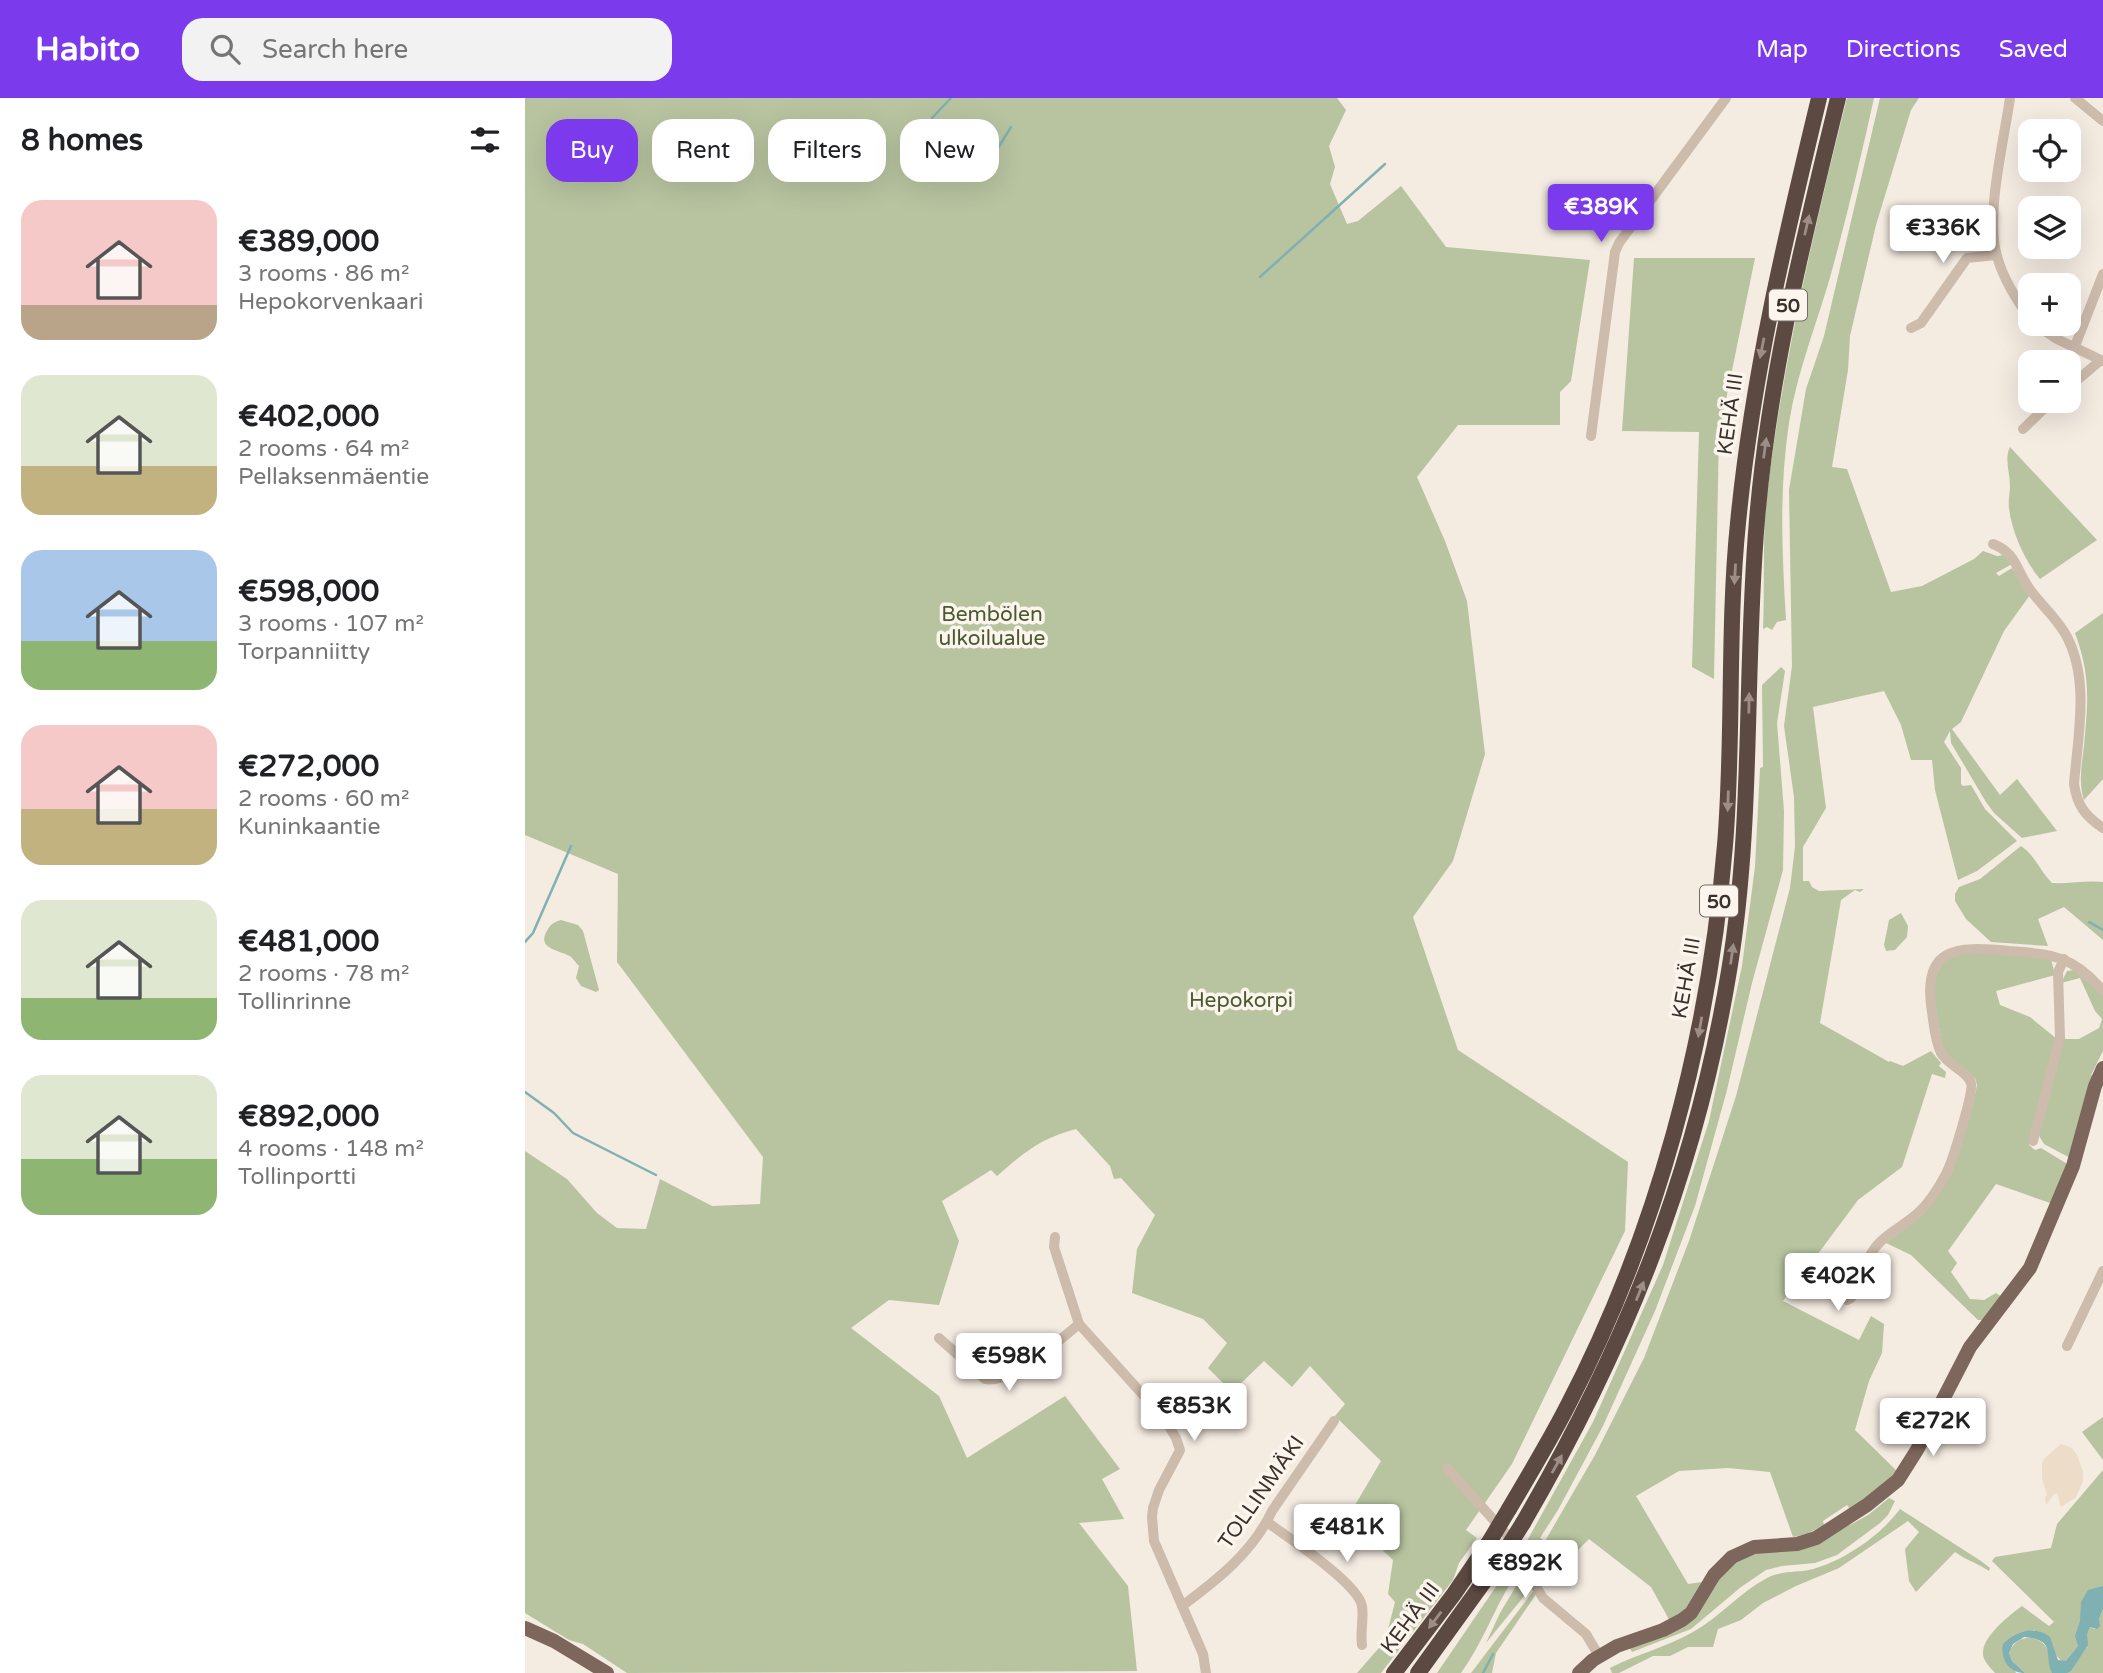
<!DOCTYPE html>
<meta charset="utf-8">
<style>
:root{--surface:#fff;--page:#f2f2f2;--text:#202124;--muted:#757577;--accent:#7c3aed}
body{margin:0;font-family:"Varela Round",sans-serif;background:var(--page);color:var(--text);height:100vh;display:flex;flex-direction:column;font-size:26px;white-space:nowrap}
*{box-sizing:border-box;margin:0}
p{font-size:23px;color:var(--muted)}
.icon{flex:none;width:38px;height:38px;fill:none;stroke:currentColor;stroke-width:2;stroke-linecap:round;stroke-linejoin:round}
.map{position:relative;flex:1;overflow:hidden}
.drawer{display:flex;flex-direction:column;background:var(--surface);width:525px}
.drawer>*{flex:none}
.guide{position:absolute;left:21px;top:21px;width:665px;height:63px;display:flex;gap:14px}
.buttons{position:absolute;left:1493px;top:21px;display:grid;gap:14px}
.buttons a{display:grid;place-items:center;width:63px;height:63px;border-radius:14px;background:var(--surface);box-shadow:0 7px 28px #0002;font-size:35px}
.price{position:absolute;translate:-50% -60px;padding:0 16px;border-radius:7px;background:#fff;color:#222;font-size:23px;line-height:46px;filter:drop-shadow(0 2px 4px #0008)}
.price::after{content:'';position:absolute;left:50%;top:42px;width:21px;height:16px;margin-left:-10px;background:inherit;clip-path:polygon(0 0,100% 0,50% 100%)}
.price.active{background:var(--accent);color:#fff}
ul{padding:0;list-style:none}
li{display:flex;align-items:center;gap:21px;height:175px;padding:0 21px}
li span{display:grid;place-items:center;flex:none;width:196px;height:140px;border-radius:21px;color:#555}
li>.icon{margin-inline-start:auto}
span .icon{width:84px;height:84px;fill:#fffc;stroke-width:1}
li b{font-size:30px}
h2{display:flex;justify-content:space-between;align-items:center;height:84px;padding:0 21px;font-size:30px}
.tag{padding:0 24px;border-radius:21px;background:var(--surface);box-shadow:0 7px 28px #0002;font-size:24px;line-height:63px}
.tag.active{background:var(--accent);color:#fff}
header{display:flex;align-items:center;gap:42px;box-sizing:border-box;height:98px;padding:0 35px;background:var(--accent);color:#fff}
header strong{font-size:33px}
nav{display:flex;gap:38px;margin-inline-start:auto;font-size:24px}
.search{width:490px;height:63px;background:var(--page);display:flex;align-items:center;gap:18px;box-sizing:border-box;padding:0 24px;border-radius:21px;color:var(--muted);font-size:26px}
main{display:flex;flex:1;min-height:0}
.map>svg:first-child{display:block}
.green{fill:#b8c4a0}
.plaza{fill:#ecdcc8}
.water{fill:#7fb0b2}
.lines{fill:none;stroke-linecap:round;stroke-linejoin:round}
.stream{stroke:#7fb0b2;stroke-width:2.5}
.minor{stroke:#cdbbac;stroke-width:10}
.major{stroke:#7d675c;stroke-width:14}
.highway{stroke:#5c4a42;stroke-width:16}
.highway-bridge{stroke:#5c4a42;stroke-width:16}
.oneway{fill:#9c8e87}
.labels{text-anchor:middle;stroke-width:7;stroke-linejoin:round;paint-order:stroke}
.shield{fill:#fbf5ee;stroke:#756b66;stroke-width:2}
.shield-label{font-size:19px;font-weight:bold;fill:#3b302b}
.street-label{font-size:21px;fill:#3b302b;stroke:#fbf5ee}
.park-label{font-size:21px;fill:#4a5a2e;stroke:#fbf5ee}
</style>
<header>
<strong>Habito</strong>
<div class="search"><svg class="icon" aria-label="search" viewBox="0 0 24 24"><circle cx="10" cy="10" r="6"/><path d="M15 15l6 6"/></svg>Search here</div>
<nav><a>Map</a><a>Directions</a><a>Saved</a></nav>
</header>
<main>
<section class="drawer">
<h2>8 homes<svg class="icon" aria-label="filters" viewBox="0 0 24 24"><path d="M4 7h16M4 17h16"/><circle cx="9" cy="7" r="2"/><circle cx="15" cy="17" r="2"/></svg></h2>
<ul>
<li><span style="background:linear-gradient(#f6c9c9 75%,#b9a48a 0)"><svg class="icon" aria-label="home" viewBox="0 0 24 24"><path d="M3 11l9-7 9 7M6 9v11h12V9"/></svg></span><div><b>€389,000</b><p>3 rooms · 86 m²</p><p>Hepokorvenkaari</p></div></li>
<li><span style="background:linear-gradient(#dfe7d0 65%,#c2b280 0)"><svg class="icon" aria-label="home" viewBox="0 0 24 24"><path d="M3 11l9-7 9 7M6 9v11h12V9"/></svg></span><div><b>€402,000</b><p>2 rooms · 64 m²</p><p>Pellaksenmäentie</p></div></li>
<li><span style="background:linear-gradient(#a9c7e8 65%,#8fb573 0)"><svg class="icon" aria-label="home" viewBox="0 0 24 24"><path d="M3 11l9-7 9 7M6 9v11h12V9"/></svg></span><div><b>€598,000</b><p>3 rooms · 107 m²</p><p>Torpanniitty</p></div></li>
<li><span style="background:linear-gradient(#f6c9c9 60%,#c2b280 0)"><svg class="icon" aria-label="home" viewBox="0 0 24 24"><path d="M3 11l9-7 9 7M6 9v11h12V9"/></svg></span><div><b>€272,000</b><p>2 rooms · 60 m²</p><p>Kuninkaantie</p></div></li>
<li><span style="background:linear-gradient(#dfe7d0 70%,#8fb573 0)"><svg class="icon" aria-label="home" viewBox="0 0 24 24"><path d="M3 11l9-7 9 7M6 9v11h12V9"/></svg></span><div><b>€481,000</b><p>2 rooms · 78 m²</p><p>Tollinrinne</p></div></li>
<li><span style="background:linear-gradient(#dfe7d0 60%,#8fb573 0)"><svg class="icon" aria-label="home" viewBox="0 0 24 24"><path d="M3 11l9-7 9 7M6 9v11h12V9"/></svg></span><div><b>€892,000</b><p>4 rooms · 148 m²</p><p>Tollinportti</p></div></li>
</ul>
</section>
<div class="map">
<svg width="1578" height="1575" viewBox="0 0 1578 1575">
<rect width="100%" height="100%" fill="#f4ebe1"/>
<g class="green">
<path d="M0 0H812L821 12 804 48 810 69 805 86 822 126 833 123 876 88 921 149 1065 162 1046 283 1035 294V327H933L892 379 920 443 942 503 960 656 928 763 888 819 933 952 1103 1064 1100 1133 987 1366 941 1432 952 1440 934 1465 928 1482 856 1575H832L860 1543 870 1504 863 1496 868 1462 823 1419 856 1363 810 1318 820 1306 785 1268 767 1289 739 1263 707 1294 683 1270 702 1245 678 1221 607 1195 612 1151 630 1117 596 1080 589 1081 585 1068 551 1031C516 1040 498 1055 472 1078L466 1072 417 1103 434 1143 414 1207 364 1202 326 1230 414 1298 442 1360 540 1298 595 1371 577 1381 599 1421 554 1425 603 1488 612 1573 102 1575 58 1546 44 1542 0 1515V1053L42 1081 72 1115 92 1130 121 1131 135 1081 187 1108 235 1106 238 1059 92 864 93 776 0 737Z"/>
<path d="M1322 0H1349C1336 59 1322 118 1306 176 1292 225 1272 274 1264 325 1254 391 1257 455 1261 522L1252 524 1247 532 1242 529 1238 531C1240 487 1237 441 1242 397 1258 263 1289 131 1322 0Z"/>
<path d="M1355 0H1394L1386 12 1351 127 1325 238 1323 272 1307 369 1322 371 1366 494 1397 488 1449 461 1458 453 1472 458 1479 457 1487 466 1471 475 1474 478 1487 470 1505 497 1479 533 1436 624 1427 631 1475 697 1492 681 1532 733 1497 740 1469 715 1461 704 1426 645 1425 633 1419 644 1436 670V686L1438 688 1446 687 1460 711 1492 743 1452 773 1433 782 1410 692 1407 662H1386L1376 627 1359 593 1288 609 1301 710 1278 749V783H1284L1287 789 1294 793 1339 791 1335 794 1330 792 1316 802 1295 925 1364 964 1365 963 1378 968 1406 953 1416 965 1414 968 1421 974 1420 980 1407 976 1377 1069 1333 1102 1258 1203 1334 1242 1346 1218 1359 1226 1357 1255 1344 1283 1330 1332 1374 1375 1343 1400 1324 1410 1322 1407 1298 1423 1299 1427 1282 1436 1268 1439 1245 1374 1203 1370 1154 1373 1111 1398 1163 1486 1177 1484 1160 1511 1146 1525 1126 1489 1064 1441 1016 1489 998 1450 1068 1324 1138 1167 1184 1023 1217 868 1230 769 1235 670 1238 669 1237 587 1256 569 1260 573 1252 625 1259 713 1258 772 1227 885 1202 992 1170 1108 1130 1213 1078 1328 1033 1412 1015 1440 1020 1443 1070 1357 1119 1260 1164 1143 1211 998 1265 790 1270 749 1269 699 1259 628 1267 568 1264 392 1281 291 1299 238Z"/>
<path d="M1109 160H1230L1194 336 1189 581 1167 569 1174 334 1097 333Z"/>
<path d="M1485 349 1572 442 1515 481C1500 463 1487 435 1484 410 1483 402 1485 395 1485 388 1485 374 1479 361 1485 349Z"/>
<path d="M1578 515V681L1559 702C1553 684 1557 666 1559 648 1563 603 1566 579 1550 535Z"/>
<path d="M1496 748C1509 756 1515 773 1527 785 1544 786 1561 782 1578 784V842L1539 809 1513 821 1523 848 1466 844 1441 821 1430 803V796L1434 789 1455 781Z"/>
<path d="M1376 815 1383 828 1382 839 1370 852 1361 853 1359 847 1364 822Z"/>
<path d="M36 822 53 827 58 833 74 892 71 894 56 888 51 880 54 868C51 865 49 862 46 859 37 852 9 852 23 831 26 826 29 824 36 822Z"/>
<path d="M1443 853 1526 861 1530 877 1471 893 1475 907 1505 919 1532 941 1504 1047 1510 1052 1516 1050 1544 1067 1528 1106 1471 1086 1423 1153 1432 1165 1426 1174 1445 1201 1459 1202 1471 1195 1477 1199 1458 1222H1453L1386 1157 1361 1145 1396 1118 1447 1010 1452 987 1450 980 1424 961 1418 950 1408 899V884L1419 862Z"/>
<path d="M1549 872 1578 897V953L1566 977 1568 978 1547 1061 1519 1046 1513 1036 1537 941H1554L1574 930 1577 921 1570 913 1555 880 1536 885 1542 873Z"/>
<path d="M1578 1319V1362L1557 1334Z"/>
<path d="M1578 1372V1493L1553 1548 1541 1564H1537L1509 1532 1479 1548 1491 1575H1470C1466 1570 1458 1563 1458 1556 1457 1538 1485 1517 1497 1508L1524 1528 1529 1524 1467 1463 1470 1459 1526 1450 1532 1426Z"/>
<path d="M1364 1400 1370 1403 1363 1417 1355 1425 1312 1457 1290 1465 1257 1468 1241 1472 1216 1489 1166 1531 1107 1554 1104 1549 1143 1534 1195 1476 1209 1463 1323 1424 1325 1427 1343 1417Z"/>
<path d="M1375 1411 1456 1463 1465 1470 1464 1473C1452 1465 1441 1462 1430 1454L1391 1494 1384 1483 1380 1451 1394 1434 1383 1423 1314 1470 1271 1488 1238 1505 1216 1522 1193 1531 1188 1549H1163L1145 1558H1128L1094 1575H1087L1085 1570C1112 1556 1142 1549 1168 1534 1195 1519 1215 1494 1242 1480 1257 1472 1273 1475 1288 1471 1320 1462 1356 1437 1375 1411Z"/>
<path d="M994 1455 1008 1487 961 1545 975 1515 993 1485 988 1481C969 1511 957 1546 936 1575H912Z"/>
<path d="M1010 1491 1012 1495 971 1555 967 1575H946Z"/>
<path d="M1578 1511V1575H1500L1487 1563 1484 1555C1493 1530 1526 1538 1524 1562L1546 1568 1562 1549 1560 1538 1565 1529 1570 1531Z"/>
</g>
<path class="plaza" d="M1536 1346 1547 1350 1552 1357 1558 1374V1383L1551 1399 1536 1409 1532 1395 1529 1396 1521 1407 1520 1399 1522 1397 1517 1380V1365L1520 1360Z"/>
<path class="water" d="M1578 1488V1511L1574 1521 1575 1528 1572 1531 1565 1529 1562 1536 1563 1547 1546 1573 1542 1575H1527C1518 1558 1533 1542 1499 1539L1488 1546 1484 1555 1487 1563 1500 1575C1484 1575 1475 1561 1478 1546 1491 1533 1510 1527 1525 1539L1533 1562 1541 1563 1553 1548 1550 1538 1555 1523 1556 1504 1563 1492Z"/>
<g class="lines">
<g class="stream">
<path d="M426 0 407 20 416 44 459 48 470 55 486 29"/>
<path d="M735 179 860 66"/>
<path d="M1564 824 1578 832"/>
<path d="M0 844 8 835 46 748"/>
<path d="M0 994 29 1015 48 1035 131 1077"/>
<path d="M958 1575 968 1556"/>
</g>
<g class="minor">
<path d="M1485 0C1479 43 1460 117 1472 158 1478 181 1492 202 1505 221"/>
<path d="M1550 0 1578 23"/>
<path d="M1510 226 1532 241 1578 263"/>
<path d="M1386 230 1396 225 1442 160 1471 157"/>
<path d="M1550 248 1578 176"/>
<path d="M1544 289 1576 262"/>
<path d="M1498 331 1527 303"/>
<path d="M1066 338 1090 154 1094 145 1201 0"/>
<path d="M1468 446C1491 455 1491 471 1504 490 1515 506 1531 519 1541 537 1565 581 1553 637 1549 686 1552 707 1560 718 1578 730"/>
<path d="M1508 1043 1535 940 1533 874 1539 861"/>
<path d="M530 1139 529 1149 554 1226 639 1320 651 1340 655 1352 653 1356 634 1392 628 1410 627 1419 629 1443 678 1556 681 1575"/>
<path d="M1329 1181 1332 1188 1326 1200 1322 1202 1316 1198C1316 1187 1324 1186 1330 1179 1340 1169 1345 1154 1355 1144 1366 1133 1381 1126 1393 1115 1403 1106 1414 1089 1421 1076 1427 1065 1449 994 1446 985 1442 972 1423 968 1416 955 1410 943 1409 927 1407 914 1396 848 1432 848 1484 853 1527 856 1549 858 1578 893"/>
<path d="M414 1240 460 1281C484 1287 535 1242 554 1226"/>
<path d="M1542 1248 1578 1173"/>
<path d="M922 1370 1001 1458 1010 1487 1018 1500 1061 1536 1074 1558"/>
<path d="M742 1424C762 1439 833 1485 837 1508 839 1521 835 1534 837 1547"/>
<path d="M657 1508C692 1482 728 1454 747 1413L809 1323"/>
</g>
<g class="major">
<path d="M0 1530 29 1543 82 1575"/>
<path d="M1054 1575 1068 1562 1092 1548 1138 1532 1157 1522 1166 1515 1189 1477 1207 1459 1229 1449 1272 1446 1291 1440 1342 1407 1373 1382 1392 1352 1445 1249 1505 1170 1548 1068 1570 988 1578 970"/>
</g>
<g class="highway">
<path d="M984 1411C1004 1377 1024 1344 1042 1309 1132 1136 1184 941 1200 747 1209 640 1202 532 1213 425 1227 280 1260 141 1294 0"/>
<path d="M998 1425C1100 1250 1171 1074 1204 873 1229 724 1219 572 1232 422 1244 278 1279 139 1313 0"/>
<path d="M869 1575 929 1496 963 1446"/>
<path d="M893 1575 976 1460"/>
</g>
<g class="highway-bridge">
<path d="M963 1446 984 1411"/>
<path d="M976 1460 998 1425"/>
</g>
</g>
<defs><path id="oneway-solid" d="M-6-.8H1V-3.2L6.5 0L1 3.2V.8H-6Z" transform="scale(1.75)"/></defs>
<g class="oneway">
<use href="#oneway-solid" transform="translate(1282 127) rotate(-77)"/>
<use href="#oneway-solid" transform="translate(1237 250) rotate(101)"/>
<use href="#oneway-solid" transform="translate(1240 350) rotate(-82)"/>
<use href="#oneway-solid" transform="translate(1210 476) rotate(93)"/>
<use href="#oneway-solid" transform="translate(1224 605) rotate(-89)"/>
<use href="#oneway-solid" transform="translate(1203 703) rotate(92)"/>
<use href="#oneway-solid" transform="translate(1207 856) rotate(-82)"/>
<use href="#oneway-solid" transform="translate(1175 929) rotate(100)"/>
<use href="#oneway-solid" transform="translate(1115 1193) rotate(-68)"/>
<use href="#oneway-solid" transform="translate(1032 1366) rotate(-61)"/>
<use href="#oneway-solid" transform="translate(910 1522) rotate(127)"/>
</g>
<g class="labels">
<g class="shield">
<rect x="1244" y="191.5" width="38" height="31" rx="5"/>
<rect x="1175" y="787.5" width="38" height="31" rx="5"/>
</g>
<g class="shield-label">
<text x="1263" y="214">50</text>
<text x="1194" y="810">50</text>
</g>
<g class="street-label">
<text transform="translate(1205 316) rotate(-82)" y="7">KEHÄ III</text>
<text transform="translate(1161 880) rotate(-80)" y="7">KEHÄ III</text>
<text transform="translate(736 1394) rotate(-55)" y="7">TOLLINMÄKI</text>
<text transform="translate(885 1520) rotate(-53)" y="7">KEHÄ III</text>
</g>
<g class="park-label">
<text x="467" y="523">Bembölen<tspan x="467" dy="24">ulkoilualue</tspan></text>
<text x="716" y="909">Hepokorpi</text>
</g>
</g>
</svg>
<div class="buttons">
<a><svg class="icon" aria-label="locate" viewBox="0 0 24 24"><circle cx="12" cy="12" r="6"/><path d="M12 2v4M12 18v4M2 12h4M18 12h4"/></svg></a>
<a><svg class="icon" aria-label="layers" viewBox="0 0 24 24"><path d="M12 4l9 5-9 5-9-5zM3 14l9 5 9-5"/></svg></a>
<a>+</a>
<a>−</a>
</div>
<b class="price active" style="left:1076px;top:146px">€389K</b>
<b class="price" style="left:1418px;top:167px">€336K</b>
<b class="price" style="left:1313px;top:1215px">€402K</b>
<b class="price" style="left:484px;top:1295px">€598K</b>
<b class="price" style="left:669px;top:1345px">€853K</b>
<b class="price" style="left:1408px;top:1360px">€272K</b>
<b class="price" style="left:822px;top:1466px">€481K</b>
<b class="price" style="left:1000px;top:1502px">€892K</b>
<div class="guide">
<a class="tag active">Buy</a>
<a class="tag">Rent</a>
<a class="tag">Filters</a>
<a class="tag">New</a>
</div>
</div>
</main>
